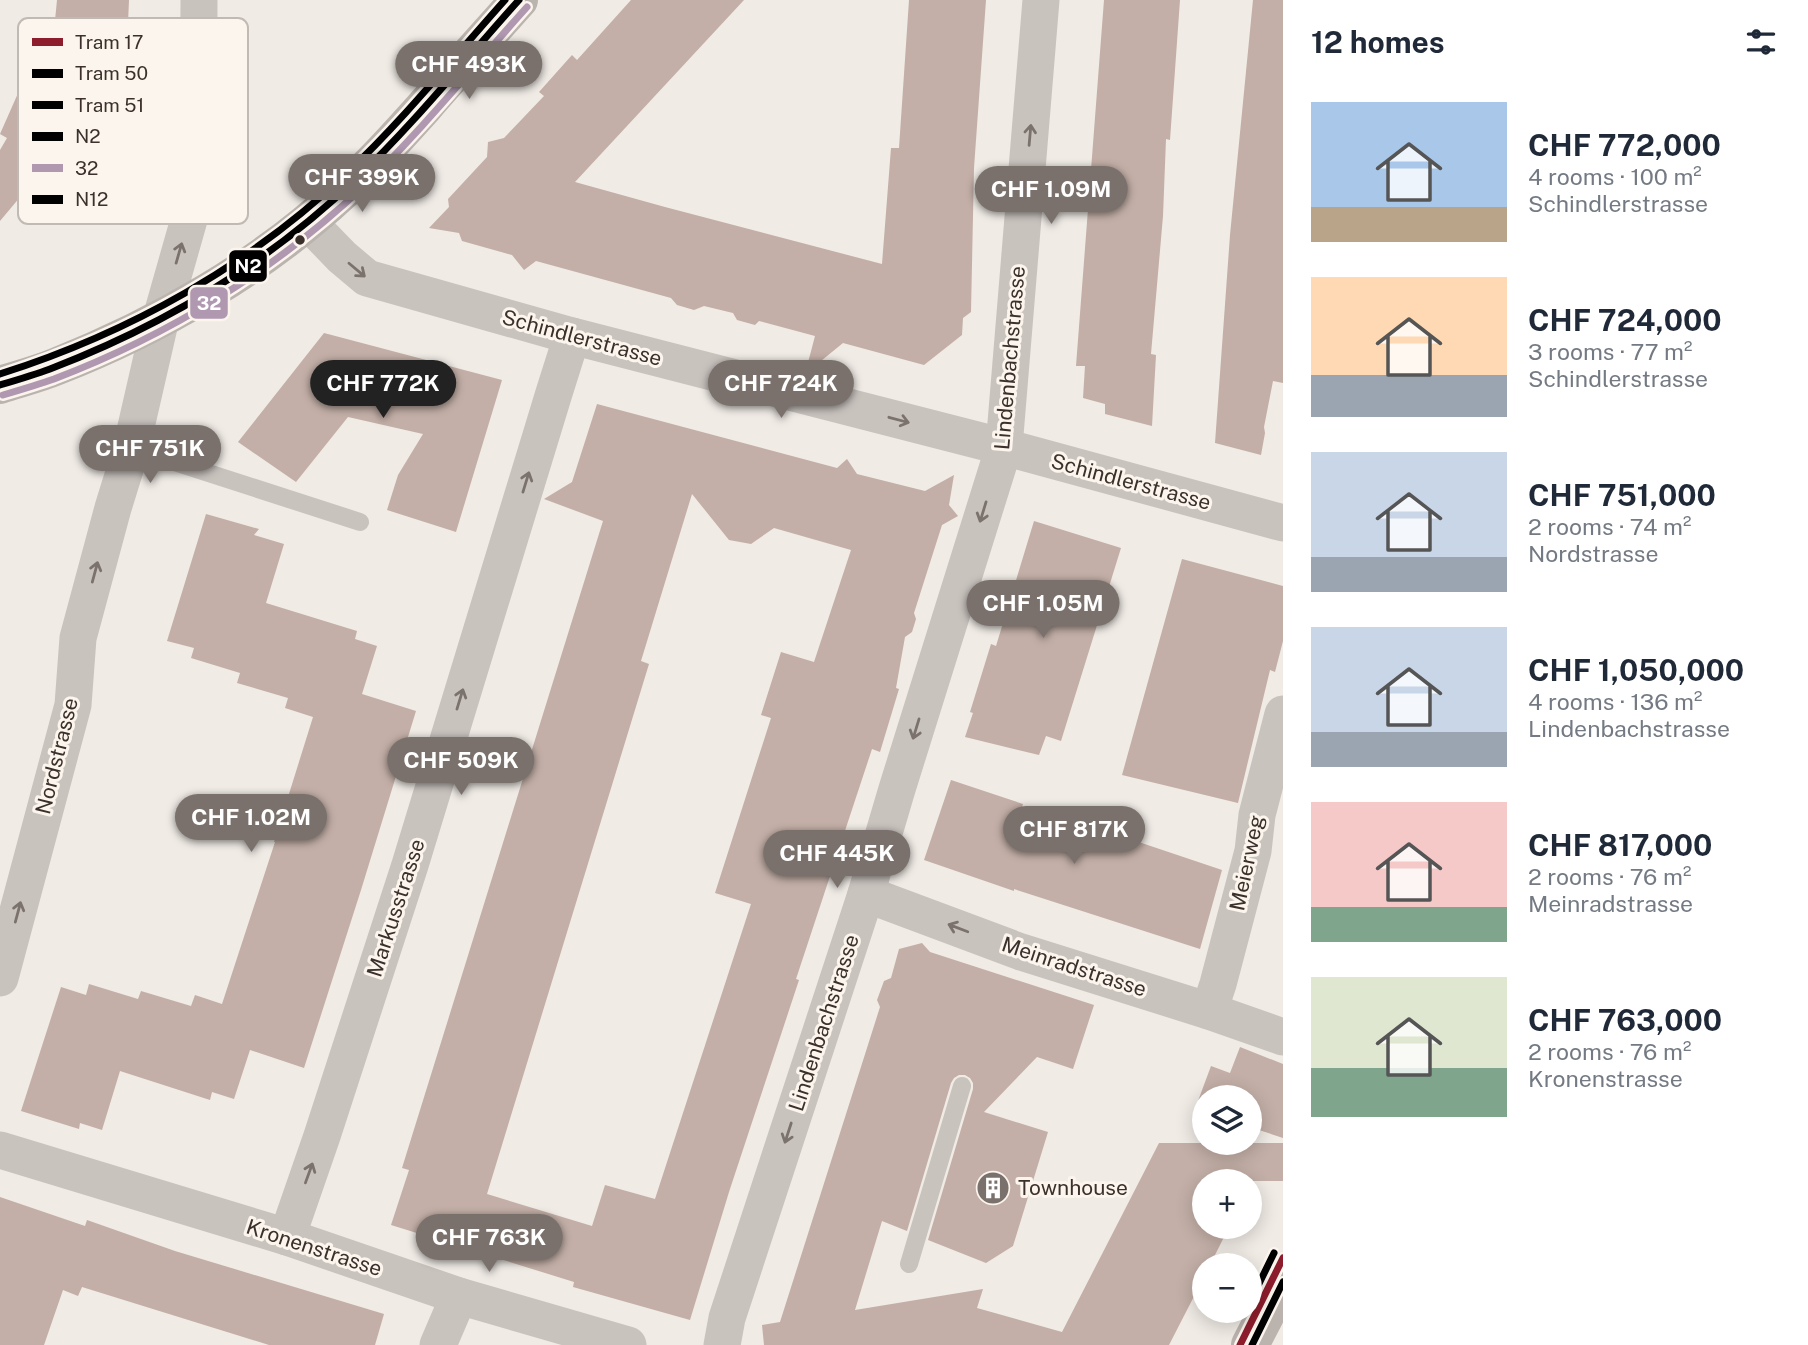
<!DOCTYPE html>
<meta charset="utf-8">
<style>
:root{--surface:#fff;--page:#f2f2f3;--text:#1f2937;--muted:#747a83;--accent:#7a716c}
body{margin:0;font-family:"Public Sans",sans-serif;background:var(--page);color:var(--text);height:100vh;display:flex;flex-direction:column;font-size:26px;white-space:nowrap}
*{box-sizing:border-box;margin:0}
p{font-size:23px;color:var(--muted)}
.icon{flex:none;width:38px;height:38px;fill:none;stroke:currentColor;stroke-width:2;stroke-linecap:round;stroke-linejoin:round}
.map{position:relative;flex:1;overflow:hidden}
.side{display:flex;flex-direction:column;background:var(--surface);width:525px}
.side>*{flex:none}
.tools{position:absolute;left:1192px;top:1085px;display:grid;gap:14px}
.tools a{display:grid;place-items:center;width:70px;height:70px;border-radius:50%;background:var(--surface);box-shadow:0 4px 18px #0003;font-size:35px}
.price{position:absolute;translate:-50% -60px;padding:0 16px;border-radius:24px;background:var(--accent);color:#fff;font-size:23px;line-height:46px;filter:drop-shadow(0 2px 4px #0008)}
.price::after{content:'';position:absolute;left:50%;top:42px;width:21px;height:16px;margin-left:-10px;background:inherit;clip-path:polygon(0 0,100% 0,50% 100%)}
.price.current{background:#222;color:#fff}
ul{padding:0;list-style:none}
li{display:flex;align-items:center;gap:21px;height:175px;padding:0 28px}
li span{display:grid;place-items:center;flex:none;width:196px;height:140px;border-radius:0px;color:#555}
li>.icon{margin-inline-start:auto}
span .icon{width:84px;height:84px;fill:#fffc;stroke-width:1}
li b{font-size:30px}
h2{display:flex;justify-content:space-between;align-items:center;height:84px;padding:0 28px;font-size:30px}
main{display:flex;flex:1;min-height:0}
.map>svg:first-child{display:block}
.building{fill:#c3afa7;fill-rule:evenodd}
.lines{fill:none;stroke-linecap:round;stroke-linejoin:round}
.lane{stroke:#c9c3be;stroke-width:18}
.street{stroke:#c9c3be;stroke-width:37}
.secondary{stroke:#bab3ae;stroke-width:38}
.bus-1-casing{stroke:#fbf5ee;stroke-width:12}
.bus-2-casing{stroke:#fbf5ee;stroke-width:12}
.bus-3-casing{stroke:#fbf5ee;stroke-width:12}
.bus-1{stroke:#000;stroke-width:7}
.bus-2{stroke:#af98b0;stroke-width:7}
.bus-3{stroke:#000;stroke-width:7}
.tram-1-casing{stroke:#fbf5ee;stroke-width:12}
.tram-2-casing{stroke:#fbf5ee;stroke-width:12}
.tram-3-casing{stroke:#fbf5ee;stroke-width:12}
.tram-1{stroke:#8d1d2c;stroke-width:7}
.tram-2{stroke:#000;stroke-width:7}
.tram-3{stroke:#000;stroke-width:7}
.oneway{stroke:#7b726d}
.bus-dot{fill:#3b302b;stroke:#fbf5ee;stroke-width:2.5}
.labels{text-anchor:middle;stroke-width:6;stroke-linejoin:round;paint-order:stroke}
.street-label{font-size:21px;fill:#3b302b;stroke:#fbf5ee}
.poi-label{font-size:21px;fill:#3b302b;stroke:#fbf5ee;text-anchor:start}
.key{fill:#fbf5ee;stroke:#c1bab4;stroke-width:2}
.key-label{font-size:19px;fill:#3b302b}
.line-badge{stroke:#fbf5ee;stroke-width:2.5}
.badge-label{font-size:19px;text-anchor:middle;font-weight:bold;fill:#fff}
</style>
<main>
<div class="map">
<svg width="1283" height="1345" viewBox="0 0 1283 1345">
<rect width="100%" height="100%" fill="#f0ebe5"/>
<g class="building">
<path d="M57 0H129L127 47 123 75 113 111 101 143 82 180 56 214 26 190 0 221V150L7 138 0 134 19 91 47 103Z"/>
<path d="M631 0H744L575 182 665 207 882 264 891 148H899L909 0H986L974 168 971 312 963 318 962 335 924 365 843 343 805 374 815 336 759 321 755 325 737 320 733 313 704 306 694 310 677 305 671 298 536 261 524 270 512 255 462 241 459 233 429 228 449 207 448 199 487 157 488 142 504 138 544 96 539 92 572 55 577 60Z"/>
<path d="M1104 0H1180L1170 140 1166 139 1163 216 1151 354 1156 355 1152 426 1105 414V404L1083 398 1085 366H1076Z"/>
<path d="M1253 0H1283V383L1273 381 1264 427 1265 433 1261 455 1215 443 1230 235Z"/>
<path d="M324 333 502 380 456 532 387 510 398 475 423 434 348 417 296 482 238 442Z"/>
<path d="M597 404 837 468 847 459 857 474 925 491 954 475 949 505 958 516 942 525 914 613 916 619 912 632 905 637 896 688 899 689 880 752 872 749 796 979 799 980 729 1192 690 1320 573 1287 574 1282 391 1225 409 1170 402 1168 603 521 544 499 572 482ZM692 494 729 540 751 544 774 528 851 550 814 662 781 652 761 715 771 718 715 893 751 904 655 1199 605 1185 592 1226 487 1194 649 664 641 661Z"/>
<path d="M206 514 259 529 254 535 284 544 266 603 357 631 355 639 377 646 362 694 416 711 361 890 304 1068 250 1050 234 1099 212 1092 210 1100 120 1071 102 1130 80 1123 79 1129 21 1111 61 987 86 995 89 984 138 999 141 991 191 1006 195 995 222 1004 275 842H274L313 717 285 708 288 698 237 683 240 673 191 658 194 648 167 641Z"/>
<path d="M1034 521 1121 548 1061 741 1046 736 1039 755 965 737 973 713 970 712 991 644 996 646Z"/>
<path d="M1182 559 1283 586V641L1275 672 1270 670 1238 803 1122 775Z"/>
<path d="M951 780 1023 804 1019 817 1085 838 1088 827 1106 833V831L1222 870 1200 949 1014 889V891L924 860Z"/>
<path d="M922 943 930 952 1094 1005 1073 1069 1037 1057 984 1112 1048 1132 1013 1246 986 1263 928 1240 973 1089V1083L970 1078 965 1075H959L954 1078 951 1083 907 1231 882 1221 855 1310 983 1289 977 1308 1062 1332 1159 1143H1283V1181H1253L1250 1188V1181H1204V1227H1229L1210 1265H1204V1277L1169 1345H764L762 1325 780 1322 880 1007 877 1000 884 981 891 978 899 949Z"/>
<path d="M1240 1047 1283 1064V1138L1250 1127V1097H1204V1112L1195 1109 1211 1066 1230 1073Z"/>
<path d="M0 1197 85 1226 87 1220 175 1251 384 1314 375 1345H269L82 1287 78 1296 63 1290 44 1345H0Z"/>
</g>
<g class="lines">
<g class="lane">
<path d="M165 459 360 522"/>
<path d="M909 1264 962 1086"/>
</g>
<g class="street">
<path d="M308 222 342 257 367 278 572 336 1004 447 1283 523"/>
<path d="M866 894 1021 952 1209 1011 1283 1037"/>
<path d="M0 978 73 705 78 638 113 508 130 453 161 318 198 188 199 0"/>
<path d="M1209 1011 1218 984 1253 851 1257 815 1283 714"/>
<path d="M0 1150 287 1237 459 1296 628 1345"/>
<path d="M287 1237 322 1136 410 865 554 393 572 336"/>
<path d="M438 1345 459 1296"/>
<path d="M722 1345 727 1318 866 894 897 789 1004 447 1041 0"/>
</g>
<g class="secondary">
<path d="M0 385C18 379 38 374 55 367 159 326 262 267 343 191 372 165 398 136 424 107 455 71 487 36 519 0"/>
<path d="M1250 1345 1283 1281"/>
</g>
<defs>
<path id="bus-1" d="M0 385C17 380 34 375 50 369 162 326 268 263 355 180 414 124 465 60 519 0"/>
<path id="bus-2" d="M3 395C20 390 37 385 54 379 167 336 274 271 363 187 421 131 473 67 527 7"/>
<path id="bus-3" d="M0 374C129 333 249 266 347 173 404 119 453 58 505 0"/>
</defs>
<use href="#bus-1" class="bus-1-casing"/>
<use href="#bus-2" class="bus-2-casing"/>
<use href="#bus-3" class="bus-3-casing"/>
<use href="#bus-1" class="bus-1"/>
<use href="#bus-2" class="bus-2"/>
<use href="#bus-3" class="bus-3"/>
<defs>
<path id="tram-1" d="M1240 1345 1283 1258"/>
<path id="tram-2" d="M1252 1345 1283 1282"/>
<path id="tram-3" d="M1250 1302 1274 1253"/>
</defs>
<use href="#tram-1" class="tram-1-casing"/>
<use href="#tram-2" class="tram-2-casing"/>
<use href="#tram-3" class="tram-3-casing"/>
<use href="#tram-1" class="tram-1"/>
<use href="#tram-2" class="tram-2"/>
<use href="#tram-3" class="tram-3"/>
</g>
<defs><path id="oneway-shaft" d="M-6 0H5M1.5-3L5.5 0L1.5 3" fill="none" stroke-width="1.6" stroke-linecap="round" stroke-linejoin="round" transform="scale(1.75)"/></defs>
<g class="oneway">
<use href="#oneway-shaft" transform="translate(1030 135) rotate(-85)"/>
<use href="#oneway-shaft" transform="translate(179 253) rotate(-74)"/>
<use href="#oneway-shaft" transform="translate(357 270) rotate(40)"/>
<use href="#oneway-shaft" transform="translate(899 420) rotate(15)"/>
<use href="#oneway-shaft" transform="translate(526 482) rotate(-73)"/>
<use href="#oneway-shaft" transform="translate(983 512) rotate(107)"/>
<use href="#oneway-shaft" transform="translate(95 572) rotate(-75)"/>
<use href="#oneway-shaft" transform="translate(460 699) rotate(-73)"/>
<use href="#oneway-shaft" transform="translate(916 729) rotate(107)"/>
<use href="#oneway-shaft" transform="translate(18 912) rotate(-75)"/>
<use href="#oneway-shaft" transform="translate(958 928) rotate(-159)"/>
<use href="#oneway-shaft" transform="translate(788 1133) rotate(108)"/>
<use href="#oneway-shaft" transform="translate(309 1173) rotate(-70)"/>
</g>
<defs>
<symbol id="building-disc" viewBox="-11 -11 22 22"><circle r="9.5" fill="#7a716c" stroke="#fbf5ee"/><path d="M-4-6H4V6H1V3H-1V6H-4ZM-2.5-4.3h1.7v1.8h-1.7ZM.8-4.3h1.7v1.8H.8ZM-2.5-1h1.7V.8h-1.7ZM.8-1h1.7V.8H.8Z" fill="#fff"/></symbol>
</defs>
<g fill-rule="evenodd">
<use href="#building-disc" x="974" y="1169" width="38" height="38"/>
</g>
<circle class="bus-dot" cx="300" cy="240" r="6"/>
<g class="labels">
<g class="street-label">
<text transform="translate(582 338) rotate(15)" y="7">Schindlerstrasse</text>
<text transform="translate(1010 358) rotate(-85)" y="7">Lindenbachstrasse</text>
<text transform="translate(1131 482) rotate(15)" y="7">Schindlerstrasse</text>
<text transform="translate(57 756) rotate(-76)" y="7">Nordstrasse</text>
<text transform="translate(1247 863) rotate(-78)" y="7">Meierweg</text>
<text transform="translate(396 908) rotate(-72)" y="7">Markusstrasse</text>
<text transform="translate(1074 967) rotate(18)" y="7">Meinradstrasse</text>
<text transform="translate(824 1023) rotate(-72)" y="7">Lindenbachstrasse</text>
<text transform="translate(314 1248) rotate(18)" y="7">Kronenstrasse</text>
</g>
<g class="poi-label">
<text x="1018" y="1195">Townhouse</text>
</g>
</g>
<rect x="18" y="18" width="230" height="206" rx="10" class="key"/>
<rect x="32" y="38" width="31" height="8" fill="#8d1d2c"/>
<rect x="32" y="69" width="31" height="9" fill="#000"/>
<rect x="32" y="101" width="31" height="8" fill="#000"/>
<rect x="32" y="132" width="31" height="9" fill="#000"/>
<rect x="32" y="164" width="31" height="8" fill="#af98b0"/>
<rect x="32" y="195" width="31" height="9" fill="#000"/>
<g class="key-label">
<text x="75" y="49">Tram 17</text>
<text x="75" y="80">Tram 50</text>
<text x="75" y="112">Tram 51</text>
<text x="75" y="143">N2</text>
<text x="75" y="175">32</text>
<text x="75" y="206">N12</text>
</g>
<g class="line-badge">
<rect x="228" y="249" width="40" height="34" rx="7" fill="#000"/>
<rect x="189" y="286" width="40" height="34" rx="7" fill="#af98b0"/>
</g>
<g class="badge-label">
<text x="248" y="273">N2</text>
<text x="209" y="310">32</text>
</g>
</svg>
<div class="tools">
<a><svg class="icon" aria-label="layers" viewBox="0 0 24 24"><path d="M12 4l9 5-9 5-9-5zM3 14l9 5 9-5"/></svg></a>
<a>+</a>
<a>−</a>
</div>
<b class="price" style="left:469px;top:101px">CHF 493K</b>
<b class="price" style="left:362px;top:214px">CHF 399K</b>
<b class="price" style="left:1051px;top:226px">CHF 1.09M</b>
<b class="price current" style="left:383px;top:420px">CHF 772K</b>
<b class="price" style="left:781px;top:420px">CHF 724K</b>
<b class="price" style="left:150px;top:485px">CHF 751K</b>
<b class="price" style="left:1043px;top:640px">CHF 1.05M</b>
<b class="price" style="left:461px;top:797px">CHF 509K</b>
<b class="price" style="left:251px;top:854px">CHF 1.02M</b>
<b class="price" style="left:1074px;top:866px">CHF 817K</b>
<b class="price" style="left:837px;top:890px">CHF 445K</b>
<b class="price" style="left:489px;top:1274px">CHF 763K</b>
</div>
<section class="side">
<h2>12 homes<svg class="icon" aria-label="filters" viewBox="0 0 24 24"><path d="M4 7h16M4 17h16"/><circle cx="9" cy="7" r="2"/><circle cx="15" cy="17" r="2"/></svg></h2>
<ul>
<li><span style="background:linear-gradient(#a9c7e8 75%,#b9a48a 0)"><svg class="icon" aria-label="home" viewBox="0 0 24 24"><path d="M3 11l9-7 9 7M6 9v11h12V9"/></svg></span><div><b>CHF 772,000</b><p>4 rooms · 100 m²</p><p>Schindlerstrasse</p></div></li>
<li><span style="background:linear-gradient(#ffd9b3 70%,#9aa5b1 0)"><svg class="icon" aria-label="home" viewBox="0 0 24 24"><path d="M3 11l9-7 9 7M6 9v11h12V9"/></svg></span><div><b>CHF 724,000</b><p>3 rooms · 77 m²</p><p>Schindlerstrasse</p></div></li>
<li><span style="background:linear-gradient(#c9d6e8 75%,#9aa5b1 0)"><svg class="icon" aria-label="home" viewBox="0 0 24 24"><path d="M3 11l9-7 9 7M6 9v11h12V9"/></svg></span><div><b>CHF 751,000</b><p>2 rooms · 74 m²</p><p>Nordstrasse</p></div></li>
<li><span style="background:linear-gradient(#c9d6e8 75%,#9aa5b1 0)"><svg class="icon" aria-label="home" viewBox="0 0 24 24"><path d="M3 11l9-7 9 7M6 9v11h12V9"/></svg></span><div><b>CHF 1,050,000</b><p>4 rooms · 136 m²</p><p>Lindenbachstrasse</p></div></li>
<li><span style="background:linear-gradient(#f6c9c9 75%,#7fa58c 0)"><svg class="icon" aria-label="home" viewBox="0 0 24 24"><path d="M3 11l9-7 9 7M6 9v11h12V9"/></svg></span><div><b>CHF 817,000</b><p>2 rooms · 76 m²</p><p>Meinradstrasse</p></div></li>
<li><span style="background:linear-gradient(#dfe7d0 65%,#7fa58c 0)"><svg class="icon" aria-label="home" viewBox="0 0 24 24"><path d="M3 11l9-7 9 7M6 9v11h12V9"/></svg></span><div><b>CHF 763,000</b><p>2 rooms · 76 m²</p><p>Kronenstrasse</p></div></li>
</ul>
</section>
</main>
